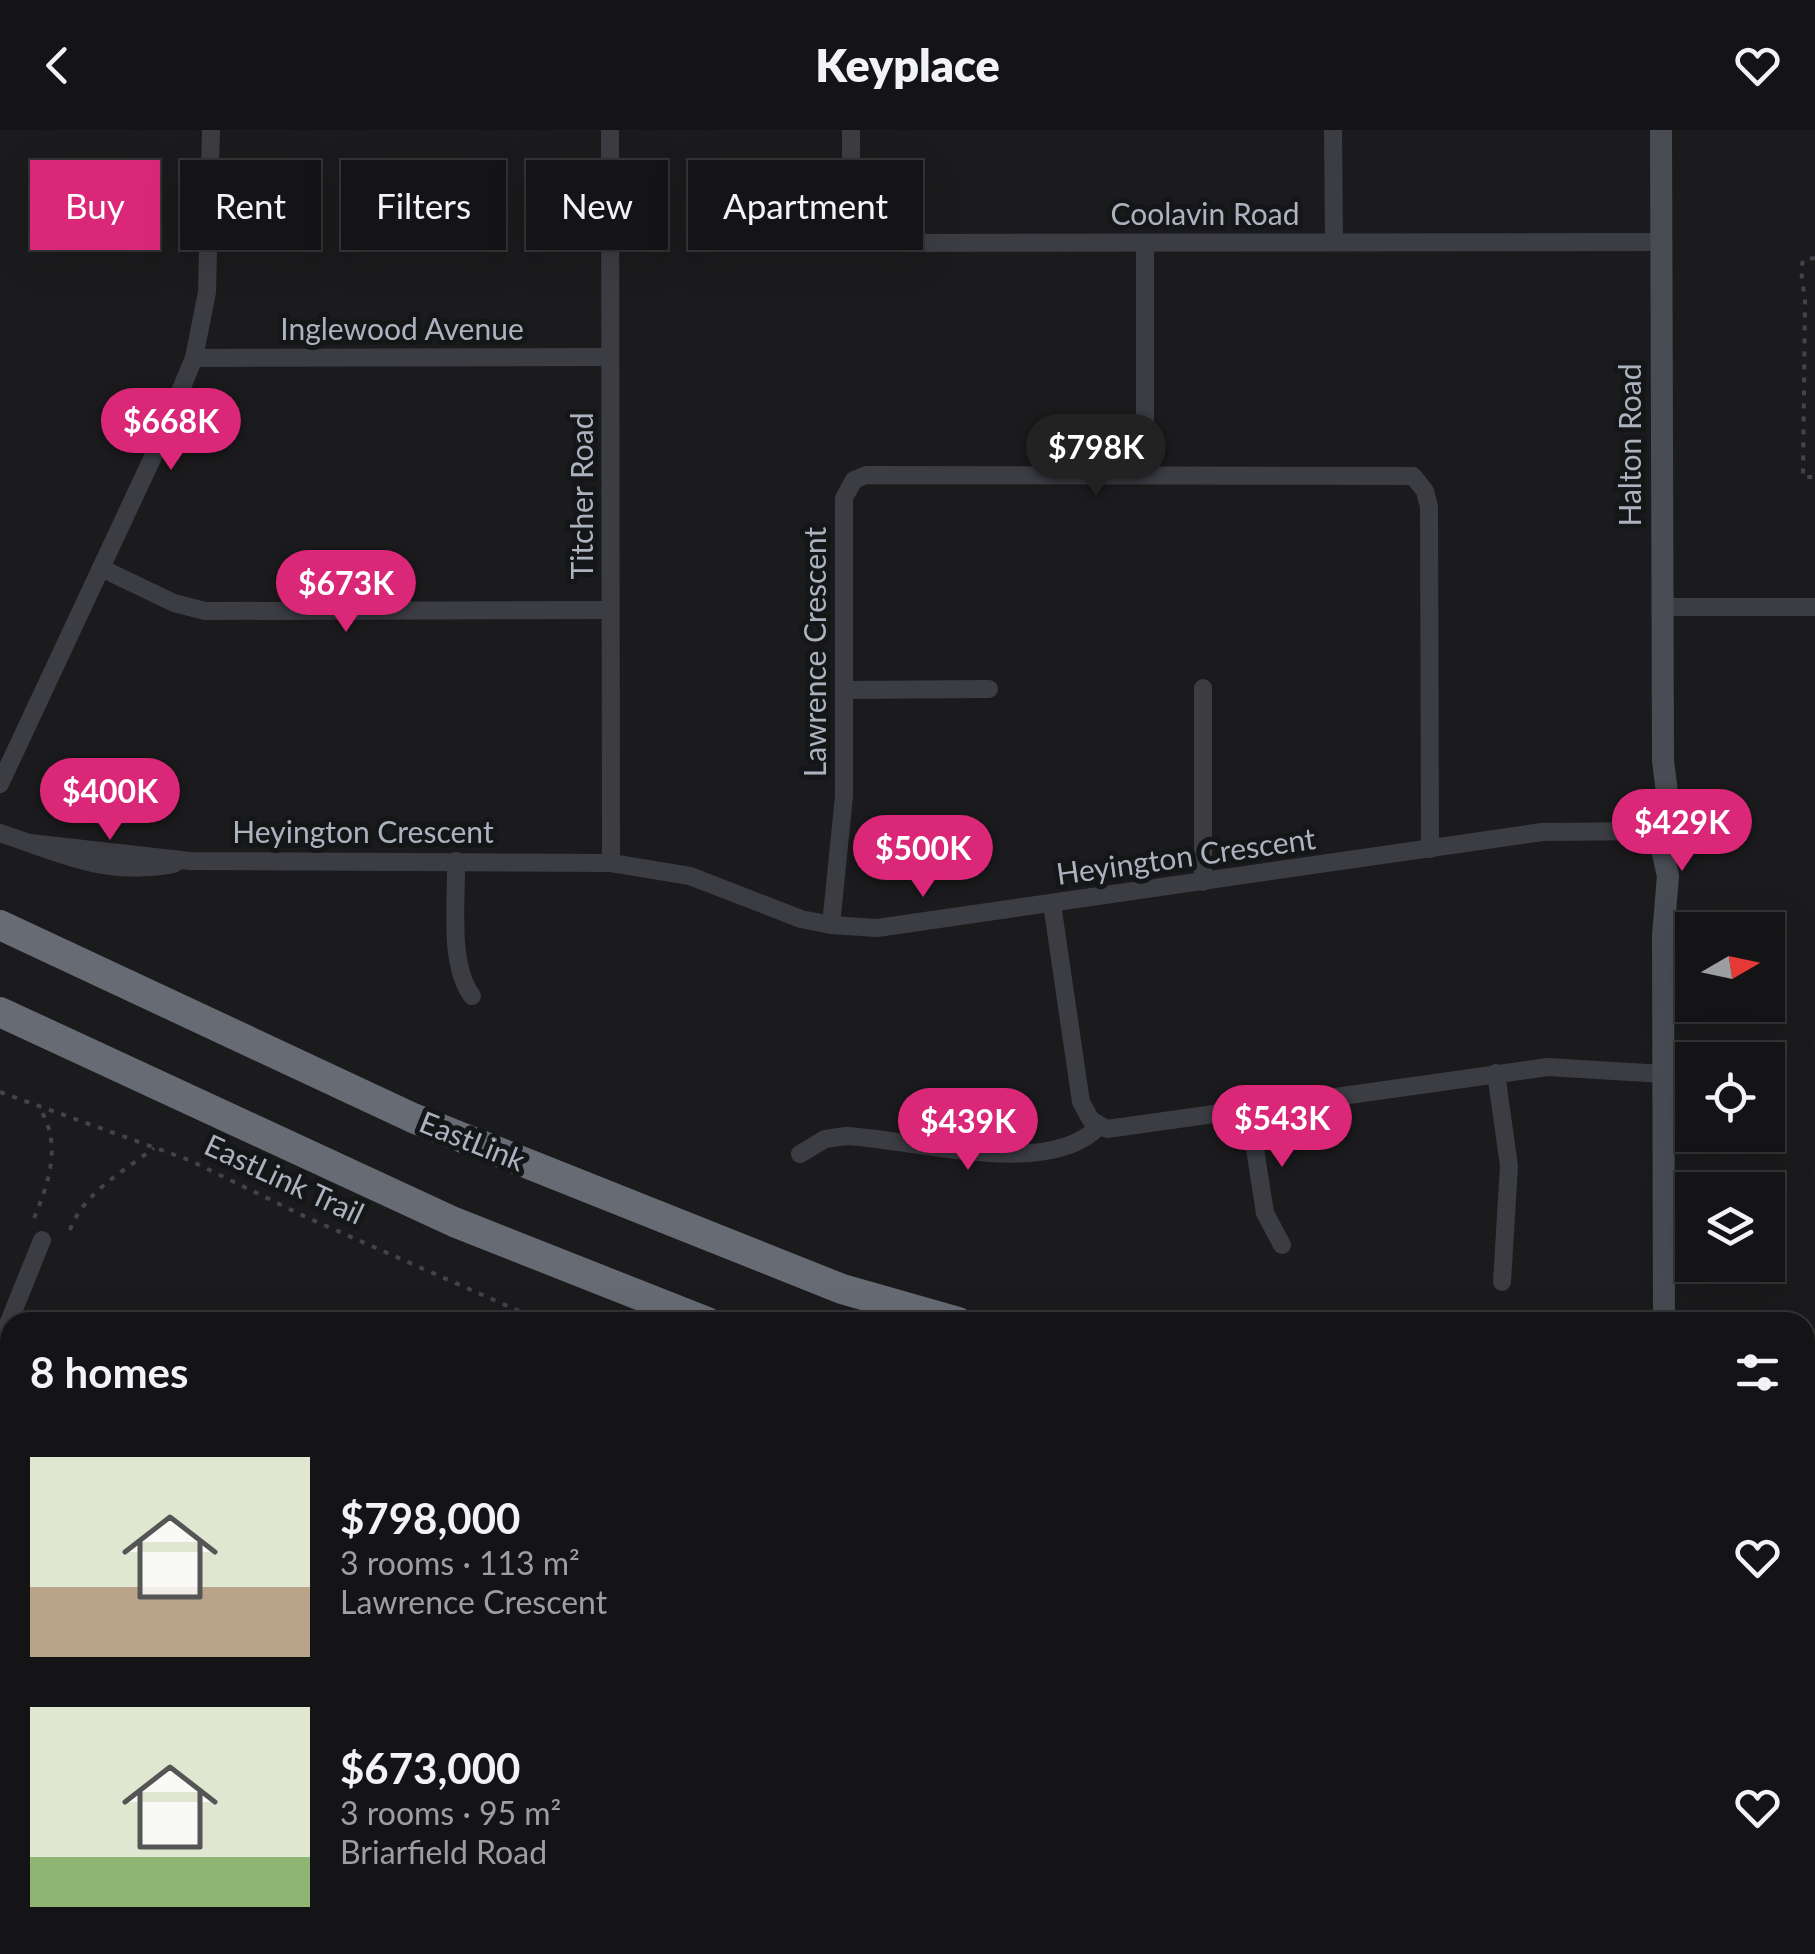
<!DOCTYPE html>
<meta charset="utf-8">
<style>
:root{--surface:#141416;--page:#212123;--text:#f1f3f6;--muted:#9d9ea1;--line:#333335;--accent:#db2777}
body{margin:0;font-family:Lato,sans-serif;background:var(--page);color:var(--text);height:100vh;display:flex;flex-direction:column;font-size:38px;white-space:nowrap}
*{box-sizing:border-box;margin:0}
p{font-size:32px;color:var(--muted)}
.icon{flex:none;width:55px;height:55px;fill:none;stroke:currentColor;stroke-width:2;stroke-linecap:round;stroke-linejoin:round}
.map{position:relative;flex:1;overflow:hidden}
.side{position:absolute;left:0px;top:1182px;width:1815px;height:642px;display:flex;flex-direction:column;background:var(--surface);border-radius:30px 30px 0 0;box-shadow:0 10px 40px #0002,0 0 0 2px var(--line)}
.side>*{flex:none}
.guide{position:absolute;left:30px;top:30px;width:1000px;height:90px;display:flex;gap:20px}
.needle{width:65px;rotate:81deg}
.fabs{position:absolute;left:1675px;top:782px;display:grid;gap:20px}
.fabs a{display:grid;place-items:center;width:110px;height:110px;border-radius:0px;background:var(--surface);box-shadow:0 10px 40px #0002,0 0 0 2px var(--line);font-size:50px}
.price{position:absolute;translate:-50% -85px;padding:0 22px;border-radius:35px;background:var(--accent);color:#fff;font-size:32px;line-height:65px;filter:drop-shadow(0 2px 5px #0008)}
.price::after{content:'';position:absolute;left:50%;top:60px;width:30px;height:22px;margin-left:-15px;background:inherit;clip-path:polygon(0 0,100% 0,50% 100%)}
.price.selected{background:#222;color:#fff}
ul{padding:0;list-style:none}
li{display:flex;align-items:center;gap:30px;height:250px;padding:0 30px}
li span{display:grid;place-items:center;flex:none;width:280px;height:200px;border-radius:0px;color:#555}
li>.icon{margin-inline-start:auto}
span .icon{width:120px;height:120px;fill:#fffc;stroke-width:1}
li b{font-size:42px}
h2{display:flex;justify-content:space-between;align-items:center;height:120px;padding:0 30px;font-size:42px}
.chip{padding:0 35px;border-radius:0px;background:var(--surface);box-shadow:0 10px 40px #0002,0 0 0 2px var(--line);font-size:35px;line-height:90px}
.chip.selected{background:var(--accent);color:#fff}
header{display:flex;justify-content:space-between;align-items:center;height:130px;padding:0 30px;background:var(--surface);font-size:45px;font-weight:800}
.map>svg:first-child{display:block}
.built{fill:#26272a}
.green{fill:#202920}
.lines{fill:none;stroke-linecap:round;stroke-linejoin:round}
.path{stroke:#41444a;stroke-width:4;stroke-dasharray:5 8;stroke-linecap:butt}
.minor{stroke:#3b3d43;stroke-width:18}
.secondary{stroke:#494c53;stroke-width:22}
.motorway{stroke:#676c74;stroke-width:30}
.labels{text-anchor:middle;stroke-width:10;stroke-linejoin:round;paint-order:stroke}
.street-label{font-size:30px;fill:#acb3be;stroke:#151618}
</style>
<header><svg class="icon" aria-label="back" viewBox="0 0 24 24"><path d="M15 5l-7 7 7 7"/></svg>Keyplace<svg class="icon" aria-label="heart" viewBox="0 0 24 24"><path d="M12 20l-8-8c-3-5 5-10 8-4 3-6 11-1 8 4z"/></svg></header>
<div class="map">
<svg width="1815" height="1824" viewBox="0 0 1815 1824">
<rect width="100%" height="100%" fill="#1b1b1d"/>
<path class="built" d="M1092 1815H1613V1824H1090Z"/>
<path class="green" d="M1284 1815H1613V1824H1335Z"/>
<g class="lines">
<g class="path">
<path d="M1815 128 1803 130 1801 140 1805 171 1803 347H1815"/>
<path d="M0 962 189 1030 308 1088 544 1192"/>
<path d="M34 1088C49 1053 62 1014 40 979"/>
<path d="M70 1100C83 1063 124 1041 154 1018"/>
<path d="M1805 1519 1815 1522"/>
<path d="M1618 1815V1824"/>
</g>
<g class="minor">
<path d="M610 0 611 733"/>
<path d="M851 0V91L858 105 874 113 1661 112"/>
<path d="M1333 0 1334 112"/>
<path d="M194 228 610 227"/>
<path d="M1145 345V113"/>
<path d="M101 438 174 473 205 481 610 480"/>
<path d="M1662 477H1815"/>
<path d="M844 560 989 559"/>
<path d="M0 654 151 331 194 228 207 162 211 0"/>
<path d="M0 703C63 724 106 747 174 734"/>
<path d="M30 713 190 731 611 733 690 746 801 789 831 795 877 798 1542 702 1660 701"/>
<path d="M456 731C457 770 448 834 472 866"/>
<path d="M1203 752V558"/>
<path d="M1052 774 1081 972 1091 990 1107 999 1548 937 1663 944"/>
<path d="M831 795 844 666V368L854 350 866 345 1413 346 1425 361 1429 377 1430 719"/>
<path d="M1496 943 1509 1036 1502 1152"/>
<path d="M1249 980 1265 1083 1282 1115"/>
<path d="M800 1024 825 1009 846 1006C913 1009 1050 1050 1099 996"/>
<path d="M0 1214 42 1110"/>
<path d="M0 1247 10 1251"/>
<path d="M1805 1772 1815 1795"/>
<path d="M443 1815 463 1824"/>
<path d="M6 1824 10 1815"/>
<path d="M262 1824 265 1815"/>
<path d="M740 1824 743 1815"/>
<path d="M977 1824 979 1815"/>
</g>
<g class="secondary">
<path d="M1661 0 1663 630 1667 663 1660 710 1668 746 1663 806 1664 1192"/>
<path d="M1660 1824V1815"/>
</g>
<g class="motorway">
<path d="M0 795 413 988 842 1159 958 1192"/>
<path d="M0 882 454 1092 707 1192"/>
<path d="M1805 1385 1815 1386"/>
<path d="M1805 1463 1815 1464"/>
</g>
</g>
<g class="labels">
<g class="street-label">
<text x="1205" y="95">Coolavin Road</text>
<text x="402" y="210">Inglewood Avenue</text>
<text transform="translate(1631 315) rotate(-90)" y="10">Halton Road</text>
<text transform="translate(583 366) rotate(-90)" y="10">Titcher Road</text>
<text transform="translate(816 522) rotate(-90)" y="10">Lawrence Crescent</text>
<text x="363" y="713">Heyington Crescent</text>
<text transform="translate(1186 727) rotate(-8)" y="10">Heyington Crescent</text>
<text transform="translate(472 1012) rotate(22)" y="10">EastLink</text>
<text transform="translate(284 1050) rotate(25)" y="10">EastLink Trail</text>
</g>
</g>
</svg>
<div class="fabs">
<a><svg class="needle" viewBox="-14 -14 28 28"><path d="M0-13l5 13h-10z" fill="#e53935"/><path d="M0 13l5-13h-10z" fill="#9d9ea1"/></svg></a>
<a><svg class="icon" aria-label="locate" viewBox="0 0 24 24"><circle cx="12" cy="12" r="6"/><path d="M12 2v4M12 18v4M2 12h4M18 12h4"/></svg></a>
<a><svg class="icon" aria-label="layers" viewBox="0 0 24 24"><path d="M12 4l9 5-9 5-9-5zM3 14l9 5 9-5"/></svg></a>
</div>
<b class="price" style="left:171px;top:343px">$668K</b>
<b class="price selected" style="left:1096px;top:369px">$798K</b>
<b class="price" style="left:346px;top:505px">$673K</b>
<b class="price" style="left:110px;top:713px">$400K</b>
<b class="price" style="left:1682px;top:744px">$429K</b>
<b class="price" style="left:923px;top:770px">$500K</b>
<b class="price" style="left:1282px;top:1040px">$543K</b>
<b class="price" style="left:968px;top:1043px">$439K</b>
<div class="guide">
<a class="chip selected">Buy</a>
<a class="chip">Rent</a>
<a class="chip">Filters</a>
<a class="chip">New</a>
<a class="chip">Apartment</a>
</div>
<section class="side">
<h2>8 homes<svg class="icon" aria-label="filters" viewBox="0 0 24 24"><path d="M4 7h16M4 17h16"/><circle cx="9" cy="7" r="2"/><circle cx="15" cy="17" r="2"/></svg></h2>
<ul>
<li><span style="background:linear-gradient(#dfe7d0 65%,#b9a48a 0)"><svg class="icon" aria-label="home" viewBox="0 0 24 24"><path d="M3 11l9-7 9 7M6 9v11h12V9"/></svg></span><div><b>$798,000</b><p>3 rooms · 113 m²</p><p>Lawrence Crescent</p></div><svg class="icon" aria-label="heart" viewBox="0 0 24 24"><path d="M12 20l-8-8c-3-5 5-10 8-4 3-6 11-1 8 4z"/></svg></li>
<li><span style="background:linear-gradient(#dfe7d0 75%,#8fb573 0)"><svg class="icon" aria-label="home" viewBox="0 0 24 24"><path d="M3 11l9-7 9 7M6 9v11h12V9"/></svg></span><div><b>$673,000</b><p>3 rooms · 95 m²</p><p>Briarfield Road</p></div><svg class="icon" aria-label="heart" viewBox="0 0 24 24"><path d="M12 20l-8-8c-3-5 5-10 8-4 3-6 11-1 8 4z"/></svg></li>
</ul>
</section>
</div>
